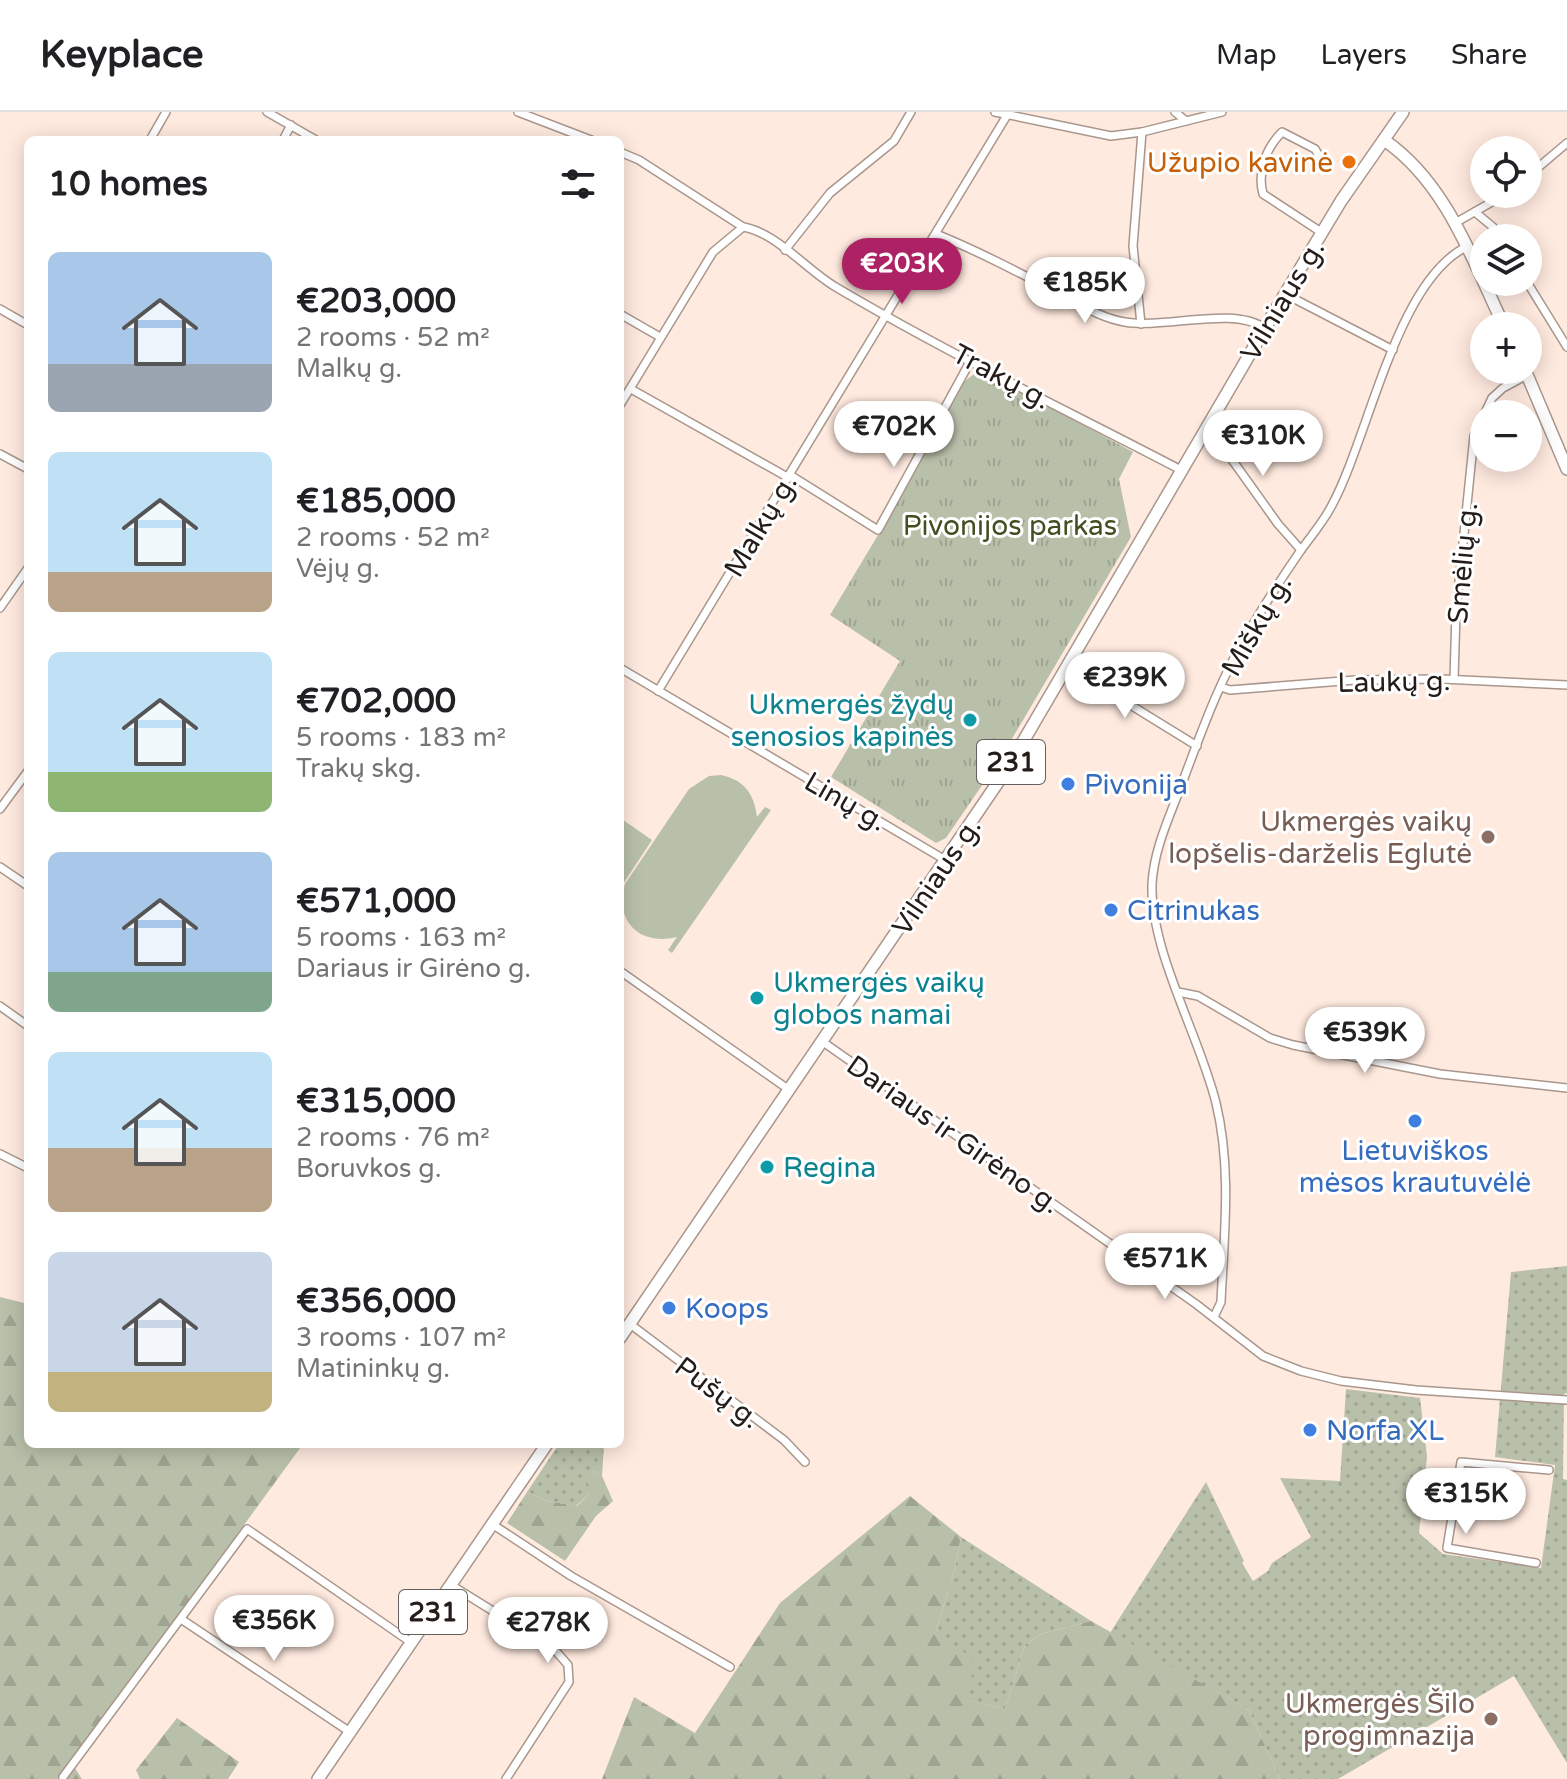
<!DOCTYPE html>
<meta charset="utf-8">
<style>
:root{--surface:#fff;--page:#f2f2f2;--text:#202124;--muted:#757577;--line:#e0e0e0;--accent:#ac2264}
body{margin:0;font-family:"Varela Round",sans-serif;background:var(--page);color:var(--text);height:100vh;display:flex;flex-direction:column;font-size:30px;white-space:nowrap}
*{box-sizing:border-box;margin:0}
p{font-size:26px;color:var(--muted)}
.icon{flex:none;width:44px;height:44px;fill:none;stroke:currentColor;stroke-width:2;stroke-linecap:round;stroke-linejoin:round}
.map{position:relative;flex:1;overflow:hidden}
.side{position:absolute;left:24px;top:24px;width:600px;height:1312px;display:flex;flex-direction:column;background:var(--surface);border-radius:12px;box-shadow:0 4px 20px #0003}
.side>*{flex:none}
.controls{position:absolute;left:1470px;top:24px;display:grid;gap:16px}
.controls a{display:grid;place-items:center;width:72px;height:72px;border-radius:50%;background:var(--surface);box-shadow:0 4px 20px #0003;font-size:40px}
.price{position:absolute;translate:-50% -68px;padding:0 18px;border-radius:28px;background:#fff;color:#222;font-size:26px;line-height:52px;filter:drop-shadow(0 2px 4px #0008)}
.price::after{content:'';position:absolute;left:50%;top:48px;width:24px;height:18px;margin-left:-12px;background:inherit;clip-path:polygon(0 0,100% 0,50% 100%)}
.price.current{background:var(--accent);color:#fff}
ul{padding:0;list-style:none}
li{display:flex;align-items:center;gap:24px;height:200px;padding:0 24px}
li span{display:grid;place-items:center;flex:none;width:224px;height:160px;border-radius:12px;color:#555}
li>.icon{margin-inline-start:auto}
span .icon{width:96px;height:96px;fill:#fffc;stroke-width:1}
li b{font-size:34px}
h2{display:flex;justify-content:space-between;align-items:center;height:96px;padding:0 24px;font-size:34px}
header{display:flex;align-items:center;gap:48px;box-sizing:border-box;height:112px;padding:0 40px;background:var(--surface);border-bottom:2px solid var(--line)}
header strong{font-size:38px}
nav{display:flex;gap:44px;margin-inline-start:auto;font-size:28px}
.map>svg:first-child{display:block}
.grass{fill:url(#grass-dots)}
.forest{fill:url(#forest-firs)}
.park{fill:url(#park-tufts)}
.pitch{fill:#b9c0aa}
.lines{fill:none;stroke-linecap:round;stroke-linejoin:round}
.minor-casing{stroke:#a9968c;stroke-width:10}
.primary-casing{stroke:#a9968c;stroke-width:14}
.minor{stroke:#fff;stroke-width:7}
.primary{stroke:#fff;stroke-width:11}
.food-dot{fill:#e8710a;stroke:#fff;stroke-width:3}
.culture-dot{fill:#0f9aa8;stroke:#fff;stroke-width:3}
.shop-dot{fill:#3f7fe0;stroke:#fff;stroke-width:3}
.education-dot{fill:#8d6e63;stroke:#fff;stroke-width:3}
.labels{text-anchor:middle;stroke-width:6;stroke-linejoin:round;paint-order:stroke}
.shield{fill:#fff;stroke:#65605d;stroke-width:2}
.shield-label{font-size:26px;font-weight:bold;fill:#231c18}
.food-label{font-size:28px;fill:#c56008;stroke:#fff;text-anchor:end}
.street-label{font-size:28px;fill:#231c18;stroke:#fff}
.park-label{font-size:28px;fill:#434f20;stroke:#fff}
.culture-label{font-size:28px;fill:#0d838f;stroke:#fff;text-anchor:start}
.shop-label{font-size:28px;fill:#366cbe;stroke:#fff;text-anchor:start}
.education-label{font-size:28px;fill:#785e54;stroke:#fff;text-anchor:end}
</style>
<header>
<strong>Keyplace</strong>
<nav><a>Map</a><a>Layers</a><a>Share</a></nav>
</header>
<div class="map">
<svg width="1567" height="1667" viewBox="0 0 1567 1667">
<defs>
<pattern id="grass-dots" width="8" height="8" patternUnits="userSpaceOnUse" patternTransform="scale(2)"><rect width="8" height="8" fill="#b9c0aa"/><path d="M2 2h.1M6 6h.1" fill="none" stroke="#9fa492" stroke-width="1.8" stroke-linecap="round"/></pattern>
<pattern id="forest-firs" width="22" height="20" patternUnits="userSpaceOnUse" patternTransform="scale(2)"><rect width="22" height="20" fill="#b9c0aa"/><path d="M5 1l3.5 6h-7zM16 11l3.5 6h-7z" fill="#9fa492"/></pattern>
<pattern id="park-tufts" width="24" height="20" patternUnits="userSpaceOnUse" patternTransform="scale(2)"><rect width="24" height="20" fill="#b9c0aa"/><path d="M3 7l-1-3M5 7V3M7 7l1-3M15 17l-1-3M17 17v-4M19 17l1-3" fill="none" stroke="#9fa492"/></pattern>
</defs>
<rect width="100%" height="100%" fill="#ffeadf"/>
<g class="grass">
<path d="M1567 1154V1281L1564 1282 1563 1367 1567 1368V1651L1514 1564 1338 1667H1280L1249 1598 1110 1521 1206 1370 1244 1449 1242 1451 1253 1469 1268 1459 1272 1451 1311 1425 1280 1366 1340 1369 1346 1277 1420 1286 1427 1344 1419 1421 1443 1442 1541 1456 1555 1353 1495 1345 1511 1160Z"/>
<path d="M559 1332H604L602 1364 593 1359 589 1382 576 1394 547 1389 527 1380Z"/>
<path d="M961 1425 1091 1509 1041 1522 1025 1533 1005 1597 967 1588 936 1519 955 1456Z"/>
</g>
<g class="forest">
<path d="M0 1185 28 1192V1332H303L71 1650 82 1667H0Z"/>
<path d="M593 1359 602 1364 613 1389 596 1404 565 1449 507 1411 527 1380 547 1389 577 1394 589 1382 586 1372Z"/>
<path d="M910 1384 961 1425 955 1456 936 1519 974 1548 968 1588 1005 1597 1025 1533 1041 1522 1091 1509 1249 1598 1280 1667H602L634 1585 695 1621 780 1491Z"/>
<path d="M177 1606 239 1650 228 1667H140L136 1658Z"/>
</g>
<path class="park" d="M981 257 1133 340 1119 367 1131 425 1000 647 946 726 936 731 831 665 900 549 830 503 881 418 962 271Z"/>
<g class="pitch">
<path d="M721 663C744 668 754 681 757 705L765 695 771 698 672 841 668 838 677 825C640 834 614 810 625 772L689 677 709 664Z"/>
<path d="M623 708 652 728 623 772 620 770V711Z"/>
</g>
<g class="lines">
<defs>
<g id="minor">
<path d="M267 0 316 28"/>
<path d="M518 0 591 28"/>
<path d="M995 0 1111 24 1142 20 1222 0"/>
<path d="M1175 0 1186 9"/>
<path d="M150 28 166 0"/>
<path d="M283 28 291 13"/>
<path d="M620 40 639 48 743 115C775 120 806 157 834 174 947 241 1066 298 1183 359"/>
<path d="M1321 47 1315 37 1282 20C1266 36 1257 60 1263 82L1321 120"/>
<path d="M1528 64 1567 31"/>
<path d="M1475 100 1493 115 1499 126"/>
<path d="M1455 111 1506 82"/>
<path d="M936 122C978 139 1018 160 1058 181 1080 192 1100 206 1125 210 1163 217 1234 194 1264 216"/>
<path d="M785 138 830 81 894 29 911 0"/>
<path d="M1527 170 1567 235"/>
<path d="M1285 182 1393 238"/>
<path d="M0 197 28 213"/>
<path d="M620 202 660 225"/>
<path d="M1141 212 1133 134 1142 20"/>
<path d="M631 277 789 366"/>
<path d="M620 293 713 140 743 115"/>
<path d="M1207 318 1218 328 1278 412 1301 438"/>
<path d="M0 342 28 357"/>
<path d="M790 363 878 418 971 248"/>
<path d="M0 496 28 456"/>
<path d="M1069 555 1197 634"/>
<path d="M620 556 947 749"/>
<path d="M1454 567 1456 500 1474 324 1492 286 1503 276 1527 263"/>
<path d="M1221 575 1230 578 1355 568 1442 567 1567 573"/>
<path d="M658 579 1009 0"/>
<path d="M0 697 28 659"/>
<path d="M0 755 28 774"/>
<path d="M620 859 788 977"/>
<path d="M1178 880 1198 884 1270 926 1293 933 1440 962 1567 976"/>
<path d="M0 894 28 914"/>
<path d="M823 930 1196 1192 1263 1244 1301 1259 1341 1269 1416 1278 1567 1288"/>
<path d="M0 1042 28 1056"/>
<path d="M1214 1205 1221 1190C1224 1124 1232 1057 1216 991 1200 925 1150 839 1152 772 1154 737 1169 706 1181 674 1201 621 1220 567 1249 519 1265 492 1283 464 1301 438 1312 423 1324 409 1332 393 1369 325 1396 170 1466 135"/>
<path d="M630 1212 784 1328 805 1350"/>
<path d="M492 1412 571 1464 730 1555"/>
<path d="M1536 1451 1447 1436 1461 1350 1549 1358"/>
<path d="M451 1473 554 1537 568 1553 569 1570 506 1667"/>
<path d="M181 1507 350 1620"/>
<path d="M63 1665 247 1417 412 1531"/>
</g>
<g id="primary">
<path d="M1384 28C1446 70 1473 149 1504 214"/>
<path d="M1525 258 1567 357"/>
<path d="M620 1226 1007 657 1285 182 1341 89 1403 0"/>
<path d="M318 1667 547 1332"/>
</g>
</defs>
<use href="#minor" class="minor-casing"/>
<use href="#primary" class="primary-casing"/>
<use href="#minor" class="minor"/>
<use href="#primary" class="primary"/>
</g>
<circle class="food-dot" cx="1349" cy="50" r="8"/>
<g class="culture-dot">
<circle cx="970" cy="608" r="8"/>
<circle cx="757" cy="886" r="8"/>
<circle cx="767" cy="1055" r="8"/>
</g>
<g class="shop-dot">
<circle cx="1068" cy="672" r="8"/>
<circle cx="1111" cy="798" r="8"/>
<circle cx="1415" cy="1009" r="8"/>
<circle cx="669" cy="1196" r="8"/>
<circle cx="1310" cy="1318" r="8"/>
</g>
<g class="education-dot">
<circle cx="1488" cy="725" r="8"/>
<circle cx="1491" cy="1607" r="8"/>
</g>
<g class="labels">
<g class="shield">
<rect x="977" y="628" width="68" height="44" rx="6"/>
<rect x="399" y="1478" width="68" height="44" rx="6"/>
</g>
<g class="shield-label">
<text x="1011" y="659">231</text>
<text x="433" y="1509">231</text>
</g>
<g class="food-label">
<text x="1333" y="60">Užupio kavinė</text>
</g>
<g class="street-label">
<text transform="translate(1282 188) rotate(-59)" y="10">Vilniaus g.</text>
<text transform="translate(1002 264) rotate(28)" y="10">Trakų g.</text>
<text transform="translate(760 413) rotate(-59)" y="10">Malkų g.</text>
<text transform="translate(1462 451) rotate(-85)" y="10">Smėlių g.</text>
<text transform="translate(1256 513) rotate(-60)" y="10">Miškų g.</text>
<text transform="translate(1394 569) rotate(-1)" y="10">Laukų g.</text>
<text transform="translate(846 689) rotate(30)" y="10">Linų g.</text>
<text transform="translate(936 764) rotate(-56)" y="10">Vilniaus g.</text>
<text transform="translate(954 1022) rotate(35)" y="10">Dariaus ir Girėno g.</text>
<text transform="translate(718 1280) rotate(37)" y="10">Pušų g.</text>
</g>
<g class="park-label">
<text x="1010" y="423">Pivonijos parkas</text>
</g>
<g class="culture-label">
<text x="954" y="602" text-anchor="end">Ukmergės žydų<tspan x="954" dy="32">senosios kapinės</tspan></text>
<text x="773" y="880">Ukmergės vaikų<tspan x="773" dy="32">globos namai</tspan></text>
<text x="783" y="1065">Regina</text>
</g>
<g class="shop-label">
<text x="1084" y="682">Pivonija</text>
<text x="1127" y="808">Citrinukas</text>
<text x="1415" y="1048" text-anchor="middle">Lietuviškos<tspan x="1415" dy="32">mėsos krautuvėlė</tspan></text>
<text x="685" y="1206">Koops</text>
<text x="1326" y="1328">Norfa XL</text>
</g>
<g class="education-label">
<text x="1472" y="719">Ukmergės vaikų<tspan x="1472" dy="32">lopšelis-darželis Eglutė</tspan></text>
<text x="1475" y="1601">Ukmergės Šilo<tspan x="1475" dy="32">progimnazija</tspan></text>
</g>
</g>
</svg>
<div class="controls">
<a><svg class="icon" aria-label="locate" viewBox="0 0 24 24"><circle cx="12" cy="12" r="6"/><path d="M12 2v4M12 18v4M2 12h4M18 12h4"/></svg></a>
<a><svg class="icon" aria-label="layers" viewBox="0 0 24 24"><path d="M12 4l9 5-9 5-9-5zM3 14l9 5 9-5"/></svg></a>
<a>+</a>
<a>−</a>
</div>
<b class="price current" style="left:902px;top:194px">€203K</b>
<b class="price" style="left:1085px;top:213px">€185K</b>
<b class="price" style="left:894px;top:357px">€702K</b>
<b class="price" style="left:1263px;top:366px">€310K</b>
<b class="price" style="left:1125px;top:608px">€239K</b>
<b class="price" style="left:1365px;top:963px">€539K</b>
<b class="price" style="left:1165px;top:1189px">€571K</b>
<b class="price" style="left:1466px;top:1424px">€315K</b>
<b class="price" style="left:274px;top:1551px">€356K</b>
<b class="price" style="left:548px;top:1553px">€278K</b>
<section class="side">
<h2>10 homes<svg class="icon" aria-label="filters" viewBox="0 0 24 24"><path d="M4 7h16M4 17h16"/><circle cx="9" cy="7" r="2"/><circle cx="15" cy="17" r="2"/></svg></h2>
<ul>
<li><span style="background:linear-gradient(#a9c7e8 70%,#9aa5b1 0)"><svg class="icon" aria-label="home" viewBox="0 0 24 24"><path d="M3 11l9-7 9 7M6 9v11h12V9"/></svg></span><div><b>€203,000</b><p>2 rooms · 52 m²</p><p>Malkų g.</p></div></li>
<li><span style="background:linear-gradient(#bfe0f5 75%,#b9a48a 0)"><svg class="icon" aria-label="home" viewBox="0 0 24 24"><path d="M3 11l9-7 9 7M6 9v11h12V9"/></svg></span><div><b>€185,000</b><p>2 rooms · 52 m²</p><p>Vėjų g.</p></div></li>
<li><span style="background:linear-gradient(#bfe0f5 75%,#8fb573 0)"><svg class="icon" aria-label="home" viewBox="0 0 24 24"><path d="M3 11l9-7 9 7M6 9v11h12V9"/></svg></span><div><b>€702,000</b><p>5 rooms · 183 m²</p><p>Trakų skg.</p></div></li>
<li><span style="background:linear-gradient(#a9c7e8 75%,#7fa58c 0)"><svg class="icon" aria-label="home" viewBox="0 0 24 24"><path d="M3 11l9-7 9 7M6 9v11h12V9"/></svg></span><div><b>€571,000</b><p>5 rooms · 163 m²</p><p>Dariaus ir Girėno g.</p></div></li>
<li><span style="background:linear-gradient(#bfe0f5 60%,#b9a48a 0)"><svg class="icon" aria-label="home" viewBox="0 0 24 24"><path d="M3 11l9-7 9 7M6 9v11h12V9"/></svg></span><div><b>€315,000</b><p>2 rooms · 76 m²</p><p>Boruvkos g.</p></div></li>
<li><span style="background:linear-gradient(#c9d6e8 75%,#c2b280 0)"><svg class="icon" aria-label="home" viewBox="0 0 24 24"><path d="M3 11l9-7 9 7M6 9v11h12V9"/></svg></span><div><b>€356,000</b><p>3 rooms · 107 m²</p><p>Matininkų g.</p></div></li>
</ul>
</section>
</div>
